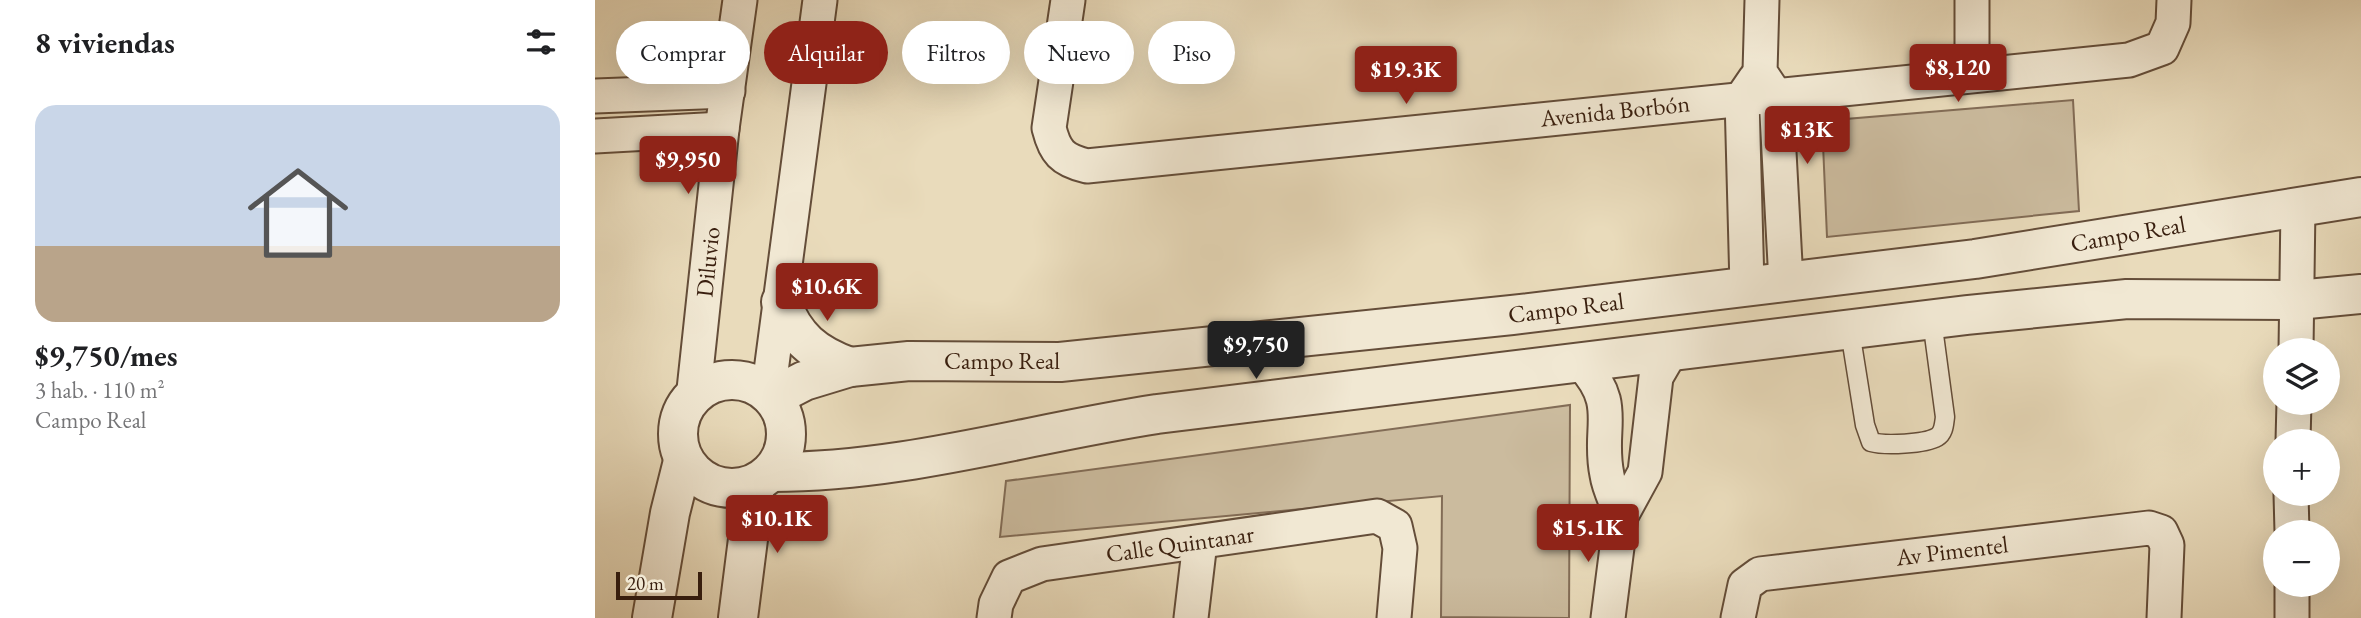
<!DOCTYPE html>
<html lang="es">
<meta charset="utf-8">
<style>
:root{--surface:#fff;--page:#f6f6f6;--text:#202124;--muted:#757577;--accent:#8f2418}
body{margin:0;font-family:"EB Garamond",serif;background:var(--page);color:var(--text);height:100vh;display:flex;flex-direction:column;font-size:26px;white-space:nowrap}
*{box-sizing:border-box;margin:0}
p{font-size:23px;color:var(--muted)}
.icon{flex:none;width:38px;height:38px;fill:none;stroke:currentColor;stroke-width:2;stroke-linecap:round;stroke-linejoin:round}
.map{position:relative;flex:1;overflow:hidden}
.side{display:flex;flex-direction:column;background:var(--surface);width:595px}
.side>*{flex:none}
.guide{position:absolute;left:21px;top:21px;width:665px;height:63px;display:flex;gap:14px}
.buttons{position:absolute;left:1668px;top:338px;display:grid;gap:14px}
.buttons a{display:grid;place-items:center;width:77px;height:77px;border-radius:50%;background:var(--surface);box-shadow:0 7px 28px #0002;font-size:35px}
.scale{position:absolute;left:21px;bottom:18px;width:86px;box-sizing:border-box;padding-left:7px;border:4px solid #381e0e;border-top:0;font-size:19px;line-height:24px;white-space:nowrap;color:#381e0e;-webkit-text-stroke:5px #f1e8d3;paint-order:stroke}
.price{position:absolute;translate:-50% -60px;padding:0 16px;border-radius:7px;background:var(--accent);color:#fff;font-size:23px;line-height:46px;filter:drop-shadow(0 2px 4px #0008)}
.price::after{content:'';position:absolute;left:50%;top:42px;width:21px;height:16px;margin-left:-10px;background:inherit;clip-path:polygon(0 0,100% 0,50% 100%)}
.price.active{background:#222;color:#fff}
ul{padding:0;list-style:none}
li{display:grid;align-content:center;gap:14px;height:371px;padding:0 35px}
li span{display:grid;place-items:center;height:217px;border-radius:21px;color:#555}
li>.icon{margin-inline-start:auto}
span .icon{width:126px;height:126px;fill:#fffc;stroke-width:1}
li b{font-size:30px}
h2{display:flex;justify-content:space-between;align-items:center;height:84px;padding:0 35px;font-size:30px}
.chip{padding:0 24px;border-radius:32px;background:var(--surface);box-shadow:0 7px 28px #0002;font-size:24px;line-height:63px}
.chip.active{background:var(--accent);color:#fff}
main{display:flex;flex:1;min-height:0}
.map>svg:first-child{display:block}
.green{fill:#cbbb9e;stroke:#826c56;stroke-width:2}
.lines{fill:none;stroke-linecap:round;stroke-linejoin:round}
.service-casing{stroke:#644d39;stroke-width:21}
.minor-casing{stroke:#644d39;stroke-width:37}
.tertiary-casing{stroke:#644d39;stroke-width:42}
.service{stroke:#f1e8d3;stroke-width:18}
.minor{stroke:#f1e8d3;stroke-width:33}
.tertiary{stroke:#f1e8d3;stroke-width:38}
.labels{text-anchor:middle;stroke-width:5;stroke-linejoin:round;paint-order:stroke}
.street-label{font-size:24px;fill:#381e0e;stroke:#f1e8d3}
</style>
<main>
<section class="side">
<h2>8 viviendas<svg class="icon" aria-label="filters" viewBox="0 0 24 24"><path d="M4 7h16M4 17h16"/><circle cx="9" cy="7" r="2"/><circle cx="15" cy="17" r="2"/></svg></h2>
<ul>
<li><span style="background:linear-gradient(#c9d6e8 65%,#b9a48a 0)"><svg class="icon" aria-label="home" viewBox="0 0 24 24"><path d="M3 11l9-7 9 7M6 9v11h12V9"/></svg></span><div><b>$9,750/mes</b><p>3 hab. · 110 m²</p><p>Campo Real</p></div></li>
</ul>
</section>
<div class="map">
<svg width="1766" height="618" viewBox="0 0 1766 618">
<rect width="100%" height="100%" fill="#e9dbbb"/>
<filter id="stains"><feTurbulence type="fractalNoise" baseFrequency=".00286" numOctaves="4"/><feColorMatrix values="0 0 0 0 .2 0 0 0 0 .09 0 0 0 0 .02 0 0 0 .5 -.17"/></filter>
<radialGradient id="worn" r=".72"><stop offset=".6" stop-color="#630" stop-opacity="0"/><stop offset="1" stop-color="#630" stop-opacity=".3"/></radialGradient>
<g class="green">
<path d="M1478 100 1484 211 1232 237 1227 121Z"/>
<path d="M975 405 974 618 846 617 847 496 405 537 411 481Z"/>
</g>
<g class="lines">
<defs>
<path id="service" d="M1255 331 1270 425 1276 442C1290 446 1330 444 1342 437 1349 433 1349 424 1350 417L1337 320"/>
<g id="minor">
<path d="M473 0 454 128C460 152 467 160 492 166L1534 60 1567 48 1578 23 1579 0"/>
<path d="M1167 0 1165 72 1181 96 1191 282"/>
<path d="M1377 75V0"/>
<path d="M0 96 133 91"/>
<path d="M0 136 127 129"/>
<path d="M1152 286 1147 98 1160 79"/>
<path d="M1701 350 1703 206"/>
<path d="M987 364C1026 406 1002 427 1012 475 1014 489 1022 503 1026 516"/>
<path d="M173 394 225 0"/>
<path d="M98 399 127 129 145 0"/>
<path d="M1698 441 1699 402"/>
<path d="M1696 494 1697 532"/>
<path d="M1697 584V618"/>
<path d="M399 618 401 604 414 577 447 564 782 516 800 526 805 548 799 618"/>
<path d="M596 618 605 542"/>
<path d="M1013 618 1026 516 1050 472 1061 377 1075 353"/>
<path d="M1143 618 1150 585 1165 574 1554 528 1566 532 1572 545 1569 618"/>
</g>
<g id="tertiary">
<path d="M186 302C200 338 219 354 255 367"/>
<circle cx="137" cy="434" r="54"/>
<path d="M178 397 209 381 255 367 314 361 465 362 917 315 1380 259 1766 197"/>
<path d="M177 472C309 472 432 434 562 414L1372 315 1532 299 1702 300 1766 294"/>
<path d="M57 618 75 513 88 461"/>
<path d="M143 618 160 484"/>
</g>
</defs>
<use href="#service" class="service-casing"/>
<use href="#minor" class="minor-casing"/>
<use href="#tertiary" class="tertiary-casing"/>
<use href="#service" class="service"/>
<use href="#minor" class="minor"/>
<use href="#tertiary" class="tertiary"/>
</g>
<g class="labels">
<g class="street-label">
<text transform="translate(1020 111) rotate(-6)" y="8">Avenida Borbón</text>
<text transform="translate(1533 234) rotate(-10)" y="8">Campo Real</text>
<text transform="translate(113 262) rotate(-84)" y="8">Diluvio</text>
<text transform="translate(971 308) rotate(-7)" y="8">Campo Real</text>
<text x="407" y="369">Campo Real</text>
<text transform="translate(585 544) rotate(-8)" y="8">Calle Quintanar</text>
<text transform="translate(1357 551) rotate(-7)" y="8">Av Pimentel</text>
</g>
</g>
<rect width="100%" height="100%" filter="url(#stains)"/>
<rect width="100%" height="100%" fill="url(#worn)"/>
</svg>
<div class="buttons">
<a><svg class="icon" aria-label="layers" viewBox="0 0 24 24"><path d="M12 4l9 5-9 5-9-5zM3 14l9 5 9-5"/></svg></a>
<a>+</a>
<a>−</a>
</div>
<div class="scale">20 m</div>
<b class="price" style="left:1363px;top:104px">$8,120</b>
<b class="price" style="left:811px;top:106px">$19.3K</b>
<b class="price" style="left:1212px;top:166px">$13K</b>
<b class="price" style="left:93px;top:196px">$9,950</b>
<b class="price" style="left:232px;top:323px">$10.6K</b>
<b class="price active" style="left:661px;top:381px">$9,750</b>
<b class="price" style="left:182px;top:555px">$10.1K</b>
<b class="price" style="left:993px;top:564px">$15.1K</b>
<div class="guide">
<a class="chip">Comprar</a>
<a class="chip active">Alquilar</a>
<a class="chip">Filtros</a>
<a class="chip">Nuevo</a>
<a class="chip">Piso</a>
</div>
</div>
</main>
